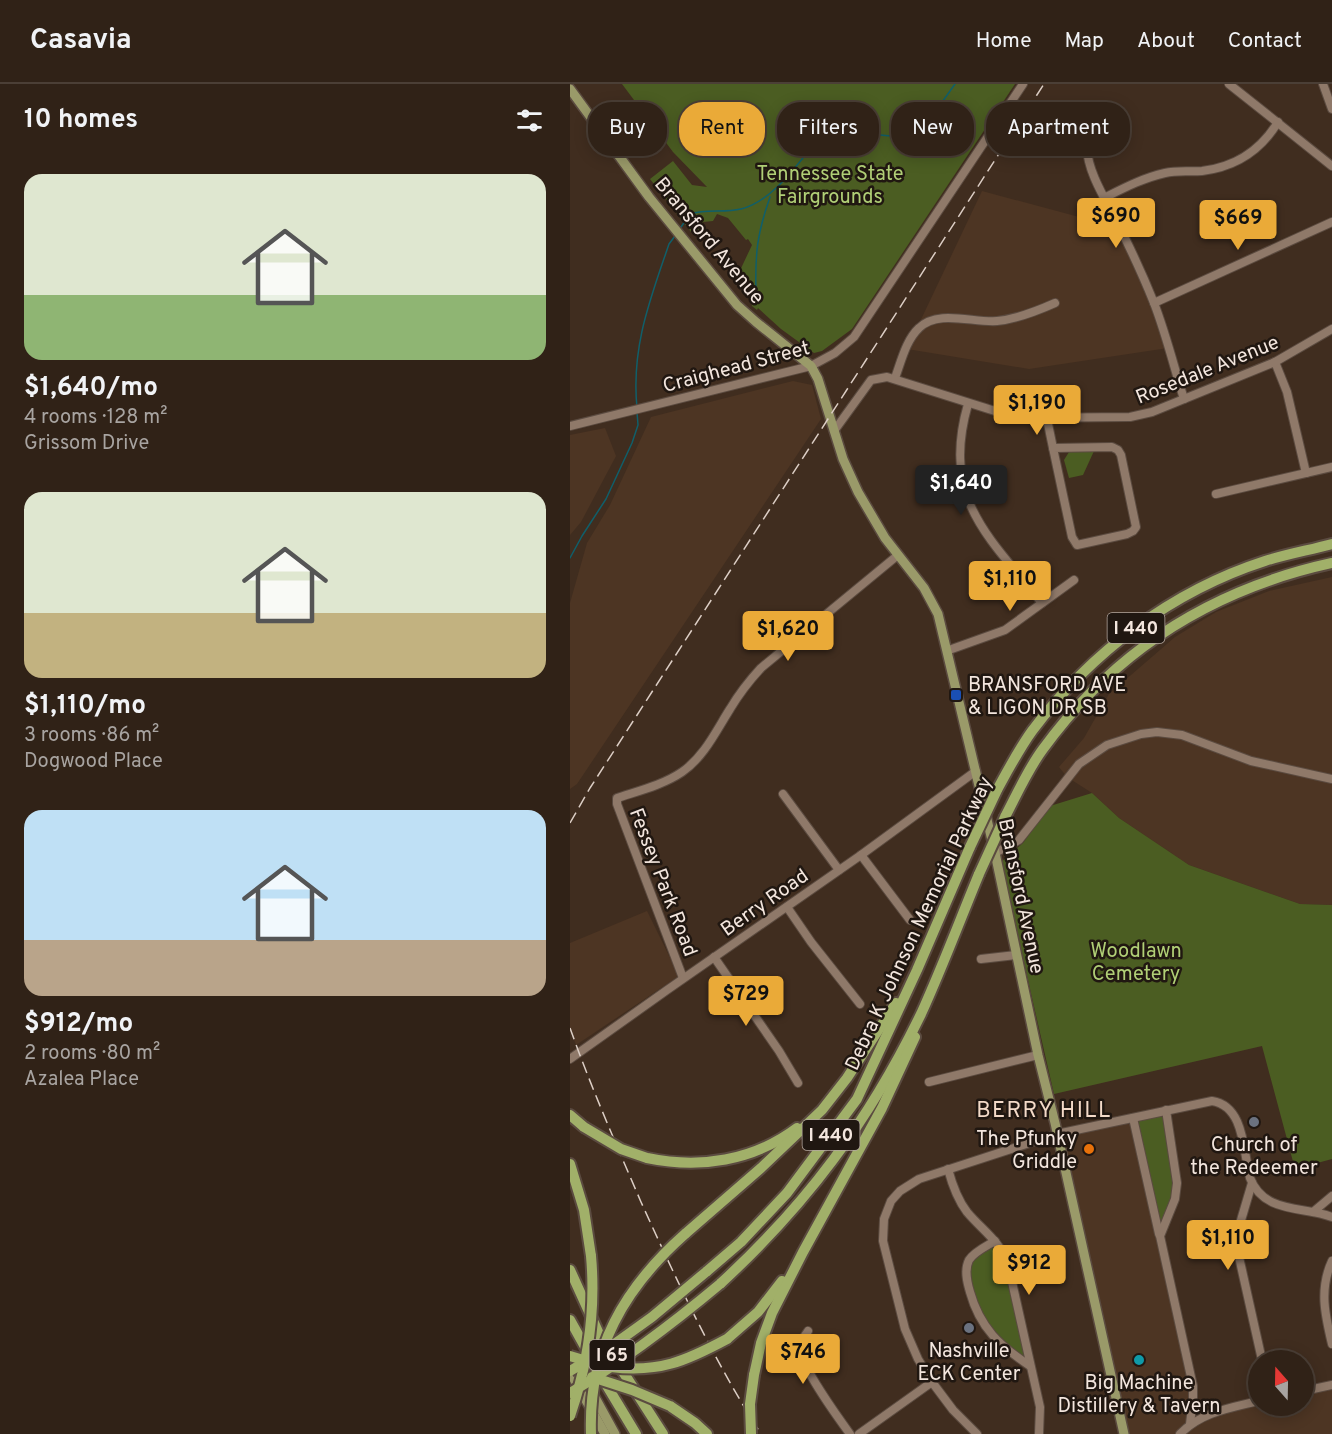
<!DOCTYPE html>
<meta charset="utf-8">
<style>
:root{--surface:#302217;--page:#382a20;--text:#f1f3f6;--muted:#a8a4a1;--line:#4b3f36;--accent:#eaaa38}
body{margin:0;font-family:Overpass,sans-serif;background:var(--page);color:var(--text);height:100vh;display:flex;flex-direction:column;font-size:22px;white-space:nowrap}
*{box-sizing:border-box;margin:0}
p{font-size:20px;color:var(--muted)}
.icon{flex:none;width:33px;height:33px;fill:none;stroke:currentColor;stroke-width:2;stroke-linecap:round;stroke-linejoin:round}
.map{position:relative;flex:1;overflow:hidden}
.panel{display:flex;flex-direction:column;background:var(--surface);width:570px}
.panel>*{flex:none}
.banner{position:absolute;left:18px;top:18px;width:570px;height:54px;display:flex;gap:12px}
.needle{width:39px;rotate:340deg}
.buttons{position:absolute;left:678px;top:1266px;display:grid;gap:12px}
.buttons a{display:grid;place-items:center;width:66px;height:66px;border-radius:50%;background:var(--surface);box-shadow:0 3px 15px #0003,0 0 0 2px var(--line);font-size:30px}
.price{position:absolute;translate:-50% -51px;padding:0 14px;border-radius:6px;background:var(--accent);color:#111;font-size:20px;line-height:39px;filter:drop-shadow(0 2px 3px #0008)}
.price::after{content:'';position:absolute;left:50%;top:36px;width:18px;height:14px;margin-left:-9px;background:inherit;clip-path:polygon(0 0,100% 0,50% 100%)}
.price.selected{background:#222;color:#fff}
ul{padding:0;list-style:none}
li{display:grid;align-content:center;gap:12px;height:318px;padding:0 24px}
li span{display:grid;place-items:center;height:186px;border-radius:18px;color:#555}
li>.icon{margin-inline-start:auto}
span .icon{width:108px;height:108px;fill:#fffc;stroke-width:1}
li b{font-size:26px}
h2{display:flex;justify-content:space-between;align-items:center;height:72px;padding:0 24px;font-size:26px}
.tag{padding:0 21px;border-radius:24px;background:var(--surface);box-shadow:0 3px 15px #0003,0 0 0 2px var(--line);font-size:21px;line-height:54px}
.tag.selected{background:var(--accent);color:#111}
header{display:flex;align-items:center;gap:36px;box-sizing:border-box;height:84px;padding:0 30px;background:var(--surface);border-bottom:2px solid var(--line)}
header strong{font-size:28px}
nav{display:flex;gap:33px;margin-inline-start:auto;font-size:21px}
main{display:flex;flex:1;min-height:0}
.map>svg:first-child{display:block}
.built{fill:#4d3523}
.green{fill:#4b5d22}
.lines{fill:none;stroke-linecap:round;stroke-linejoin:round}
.stream{stroke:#105f6a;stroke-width:1.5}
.minor-casing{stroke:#5b4b40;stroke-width:10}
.major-casing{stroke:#5b4b40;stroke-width:12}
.highway-casing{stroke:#5b4b40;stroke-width:14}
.minor{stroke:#8f7969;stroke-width:8}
.major{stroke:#9a9a69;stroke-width:9}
.highway{stroke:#a1b069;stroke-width:10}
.rail{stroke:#dccec5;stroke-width:1.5;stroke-dasharray:12 6;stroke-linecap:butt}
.highway-bridge-casing{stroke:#5b4b40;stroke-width:14;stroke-linecap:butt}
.highway-bridge{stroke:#a1b069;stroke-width:10}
.transit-dot{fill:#1a4fb4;stroke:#201711;stroke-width:2}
.worship-dot{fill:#6b7280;stroke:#201711;stroke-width:2}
.food-dot{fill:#e8710a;stroke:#201711;stroke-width:2}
.culture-dot{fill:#0f9aa8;stroke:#201711;stroke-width:2}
.labels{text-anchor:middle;stroke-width:5;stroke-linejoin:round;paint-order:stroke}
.shield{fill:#201711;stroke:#b4a8a0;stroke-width:1.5}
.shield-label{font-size:18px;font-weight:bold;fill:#f3e6de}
.park-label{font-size:20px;fill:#b0cf76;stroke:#201711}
.street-label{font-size:20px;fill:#f3e6de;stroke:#201711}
.poi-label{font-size:20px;fill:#f3e6de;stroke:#201711}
.quarter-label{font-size:22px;letter-spacing:1.5px;fill:#f3dac8;stroke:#201711}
</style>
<header>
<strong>Casavia</strong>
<nav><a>Home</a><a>Map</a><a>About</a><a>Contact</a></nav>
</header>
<main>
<section class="panel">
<h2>10 homes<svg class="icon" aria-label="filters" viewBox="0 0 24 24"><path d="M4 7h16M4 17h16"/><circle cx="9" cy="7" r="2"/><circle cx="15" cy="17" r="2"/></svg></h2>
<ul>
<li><span style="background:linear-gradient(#dfe7d0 65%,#8fb573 0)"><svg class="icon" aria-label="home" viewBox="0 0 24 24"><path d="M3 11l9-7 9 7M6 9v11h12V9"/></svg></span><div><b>$1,640/mo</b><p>4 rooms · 128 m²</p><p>Grissom Drive</p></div></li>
<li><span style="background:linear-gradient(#dfe7d0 65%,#c2b280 0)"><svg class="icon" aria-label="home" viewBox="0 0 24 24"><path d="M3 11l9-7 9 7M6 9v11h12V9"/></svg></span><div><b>$1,110/mo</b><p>3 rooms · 86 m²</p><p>Dogwood Place</p></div></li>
<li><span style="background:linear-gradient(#bfe0f5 70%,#b9a48a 0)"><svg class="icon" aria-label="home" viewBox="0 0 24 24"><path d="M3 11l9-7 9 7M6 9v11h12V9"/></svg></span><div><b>$912/mo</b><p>2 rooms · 80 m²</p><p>Azalea Place</p></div></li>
</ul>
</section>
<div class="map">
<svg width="762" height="1350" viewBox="0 0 762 1350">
<rect width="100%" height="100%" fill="#402d1f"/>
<g class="built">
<path d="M412 107 550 144 584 219 598 264 459 285 337 265Z"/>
<path d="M223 297 242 301 251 335 7 700 0 705V519L17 459 40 421 81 333Z"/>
<path d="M35 344 46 372 11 438 0 451V351Z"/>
<path d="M762 493V821L730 820 619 781 549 734 522 709 497 693 489 683 514 654 539 610 605 553 646 528 699 507Z"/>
<path d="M77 827 109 892 6 961 0 945V859Z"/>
<path d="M563 1034 623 1302 621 1334 610 1350H554L487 1050Z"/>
<path d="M762 1303V1350H613L638 1333 688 1320V1322H734V1310Z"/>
</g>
<g class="green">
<path d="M52 0H445L282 245 252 267 244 269 211 245 188 224 187 226 182 222 181 215 165 197 182 161 178 155 176 156 158 134 147 130 143 137 133 138 130 147 121 148 80 95 103 77 122 101 137 103 103 68Z"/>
<path d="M524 367 513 391 499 394 494 376 499 368Z"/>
<path d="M522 709 549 734 619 781 730 820 762 821V1075L725 1085 692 962 484 1010 431 778 453 759 480 722Z"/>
<path d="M596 1026 607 1099 590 1152 563 1034Z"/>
<path d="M425 1157 431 1164 460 1282 424 1254 399 1205 400 1176Z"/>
</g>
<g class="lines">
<g class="stream">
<path d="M109 146 120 130C137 125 154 129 171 125 204 117 229 77 251 52L259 46 341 54 357 48 370 21 385 0"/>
<path d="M186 209C185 169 187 150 200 113"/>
<path d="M67 324C61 263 80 216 99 160L105 152"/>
<path d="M0 474 12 452 36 415 62 359 68 341 67 328"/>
</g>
<defs>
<g id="minor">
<path d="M659 0 762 82"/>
<path d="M753 0 762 25"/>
<path d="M533 21C525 34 518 47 517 63 517 89 539 121 550 144 562 168 574 194 584 219 596 250 604 283 614 315"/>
<path d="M534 114C554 104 573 94 595 89 607 86 620 88 632 87 665 83 691 66 708 38"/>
<path d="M584 219 762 138"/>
<path d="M705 278 717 308 736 389"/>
<path d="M325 294C331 278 336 256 349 244 368 225 403 239 427 237 447 235 467 227 485 219"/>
<path d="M398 320C371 414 417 451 472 519"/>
<path d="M477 335 483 364"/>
<path d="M0 342 241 282 265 269 284 253 453 0"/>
<path d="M264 347 301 296 317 293 447 334 560 333 582 328 705 278 762 245"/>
<path d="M542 363 548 366 551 371 566 443 563 447 557 450 507 461 502 453 483 364Z"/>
<path d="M646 410 762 383"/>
<path d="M379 566 435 546 504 496"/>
<path d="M213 710 269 786"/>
<path d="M425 769 449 756 509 680 537 661 571 650 587 648 612 651 681 677 762 695"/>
<path d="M291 771 340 836"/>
<path d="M217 823 241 858 290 920"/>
<path d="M144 873 209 967 228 999"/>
<path d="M411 875 446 871"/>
<path d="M113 894 47 720V714C68 707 93 701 112 688 134 673 146 647 160 625 169 610 179 597 191 584L328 471"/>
<path d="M0 975 97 906 291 771 406 687"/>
<path d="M359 998 468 971"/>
<path d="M596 1026 607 1099 605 1115 590 1152 623 1302V1315L620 1340"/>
<path d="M563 1034 589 1150"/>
<path d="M378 1085C382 1100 387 1115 397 1128 412 1146 430 1157 438 1180L470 1323 469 1350"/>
<path d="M682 1099 669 1143 667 1164 692 1276"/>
<path d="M743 1128 762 1112"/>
<path d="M425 1157C417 1162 405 1167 399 1176 394 1186 397 1198 400 1208 410 1244 430 1262 460 1282"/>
<path d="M762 1177C749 1205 755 1231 762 1260"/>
<path d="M238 1247C235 1252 230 1257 230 1264 230 1281 269 1335 280 1350"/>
<path d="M734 1307 762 1301"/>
<path d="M289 1350 362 1298"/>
<path d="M407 1350 383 1326 362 1298 348 1275 335 1245 313 1157 314 1135 321 1117 330 1107 349 1095 487 1050 642 1017C675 1022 673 1068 680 1094 694 1130 733 1122 762 1133"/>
<path d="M610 1350C631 1328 660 1324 688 1317"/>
</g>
<g id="major">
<path d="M0 5 79 113 167 221 186 238 241 282 248 295 273 375 288 408 315 454 354 504 368 530 425 769 468 971 485 1039 554 1350"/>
<path d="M0 1288 35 1350"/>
<path d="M22 1308 45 1350"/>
</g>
<g id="highway">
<path d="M427 706C438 686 449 665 462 647 521 568 602 507 695 477 717 470 740 466 762 460"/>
<path d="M435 733C447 710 458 685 473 665 545 566 643 505 762 479"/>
<path d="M0 1031 14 1043"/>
<path d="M77 1074C130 1085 183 1077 227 1044"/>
<path d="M0 1080 14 1126 21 1172"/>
<path d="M115 1150 191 1084 252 1026 277 994 326 919"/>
<path d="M0 1186 30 1252 93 1350"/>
<path d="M136 1188 171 1158 217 1109 287 1015 347 886 400 763"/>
<path d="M150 1200C237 1120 299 1037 351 930 372 884 390 836 409 790"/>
<path d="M0 1236 19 1270"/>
<path d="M157 1255 188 1228 212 1197"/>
<path d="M184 1291 191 1259 202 1229 233 1168 312 1024 345 953"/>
<path d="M31 1292 66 1350"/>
<path d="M100 1322 125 1339 137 1350"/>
</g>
</defs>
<use href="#minor" class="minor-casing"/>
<use href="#major" class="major-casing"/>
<use href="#highway" class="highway-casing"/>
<use href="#minor" class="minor"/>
<use href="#major" class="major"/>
<use href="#highway" class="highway"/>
<g class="rail">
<path d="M0 739 20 704 474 0"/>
<path d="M0 944C21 1003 46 1060 71 1118 107 1197 144 1277 191 1350"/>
</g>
<defs>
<g id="highway-bridge">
<path d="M400 763 427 706"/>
<path d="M409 790 435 733"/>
<path d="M14 1043 51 1065 77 1074"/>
<path d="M0 1272 20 1278"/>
<path d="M41 1283C89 1289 116 1277 157 1255"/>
<path d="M0 1287 43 1261 82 1233 136 1188"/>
<path d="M22 1293 62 1306 100 1322"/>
<path d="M0 1309C55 1276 101 1241 150 1200"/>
<path d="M0 1332C18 1280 26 1227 21 1172"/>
<path d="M21 1350C18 1266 54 1204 115 1150"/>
<path d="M181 1350 180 1320 184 1291"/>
</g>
</defs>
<use href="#highway-bridge" class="highway-bridge-casing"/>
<use href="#highway-bridge" class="highway-bridge"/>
</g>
<rect class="transit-dot" x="380" y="605" width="12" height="12" rx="3"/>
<g class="worship-dot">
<circle cx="684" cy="1038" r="6"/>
<circle cx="399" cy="1244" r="6"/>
</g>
<circle class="food-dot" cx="519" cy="1065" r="6"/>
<circle class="culture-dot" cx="569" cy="1276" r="6"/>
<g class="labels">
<g class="shield">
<rect x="537.5" y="529" width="57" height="30" rx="4.5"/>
<rect x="232.5" y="1036" width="57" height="30" rx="4.5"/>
<rect x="19.5" y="1256" width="45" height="30" rx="4.5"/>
</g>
<g class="shield-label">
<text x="566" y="550">I 440</text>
<text x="261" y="1057">I 440</text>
<text x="42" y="1277">I 65</text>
</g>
<g class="park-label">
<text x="260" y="96">Tennessee State<tspan x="260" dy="23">Fairgrounds</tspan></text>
<text x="566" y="873">Woodlawn<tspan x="566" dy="23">Cemetery</tspan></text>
</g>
<g class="street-label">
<text transform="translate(140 156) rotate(50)" y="7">Bransford Avenue</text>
<text transform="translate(166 282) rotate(-15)" y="7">Craighead Street</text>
<text transform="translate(637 285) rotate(-22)" y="7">Rosedale Avenue</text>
<text transform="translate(94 798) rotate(69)" y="7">Fessey Park Road</text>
<text transform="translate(452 812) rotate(78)" y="7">Bransford Avenue</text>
<text transform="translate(194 818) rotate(-35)" y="7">Berry Road</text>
<text transform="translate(348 839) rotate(-65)" y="7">Debra K Johnson Memorial Parkway</text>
</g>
<g class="poi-label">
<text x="398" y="607" text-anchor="start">BRANSFORD AVE<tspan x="398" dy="23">&amp; LIGON DR SB</tspan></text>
<text x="507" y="1061" text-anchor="end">The Pfunky<tspan x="507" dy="23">Griddle</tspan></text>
<text x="684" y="1067">Church of<tspan x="684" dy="23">the Redeemer</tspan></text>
<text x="399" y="1273">Nashville<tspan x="399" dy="23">ECK Center</tspan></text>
<text x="569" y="1305">Big Machine<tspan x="569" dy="23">Distillery &amp; Tavern</tspan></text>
</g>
<g class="quarter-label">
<text x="474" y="1033">BERRY HILL</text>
</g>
</g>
</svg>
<div class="buttons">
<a><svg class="needle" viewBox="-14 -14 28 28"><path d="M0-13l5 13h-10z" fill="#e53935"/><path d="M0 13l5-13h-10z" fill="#a8a4a1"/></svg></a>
</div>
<b class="price" style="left:546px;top:165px">$690</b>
<b class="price" style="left:668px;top:167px">$669</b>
<b class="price" style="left:467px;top:352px">$1,190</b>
<b class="price selected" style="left:391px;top:432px">$1,640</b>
<b class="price" style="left:440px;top:528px">$1,110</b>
<b class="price" style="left:218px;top:578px">$1,620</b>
<b class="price" style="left:176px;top:943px">$729</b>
<b class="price" style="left:658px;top:1187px">$1,110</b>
<b class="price" style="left:459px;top:1212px">$912</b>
<b class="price" style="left:233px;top:1301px">$746</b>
<div class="banner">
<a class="tag">Buy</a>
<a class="tag selected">Rent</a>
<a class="tag">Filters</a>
<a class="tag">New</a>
<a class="tag">Apartment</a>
</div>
</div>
</main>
